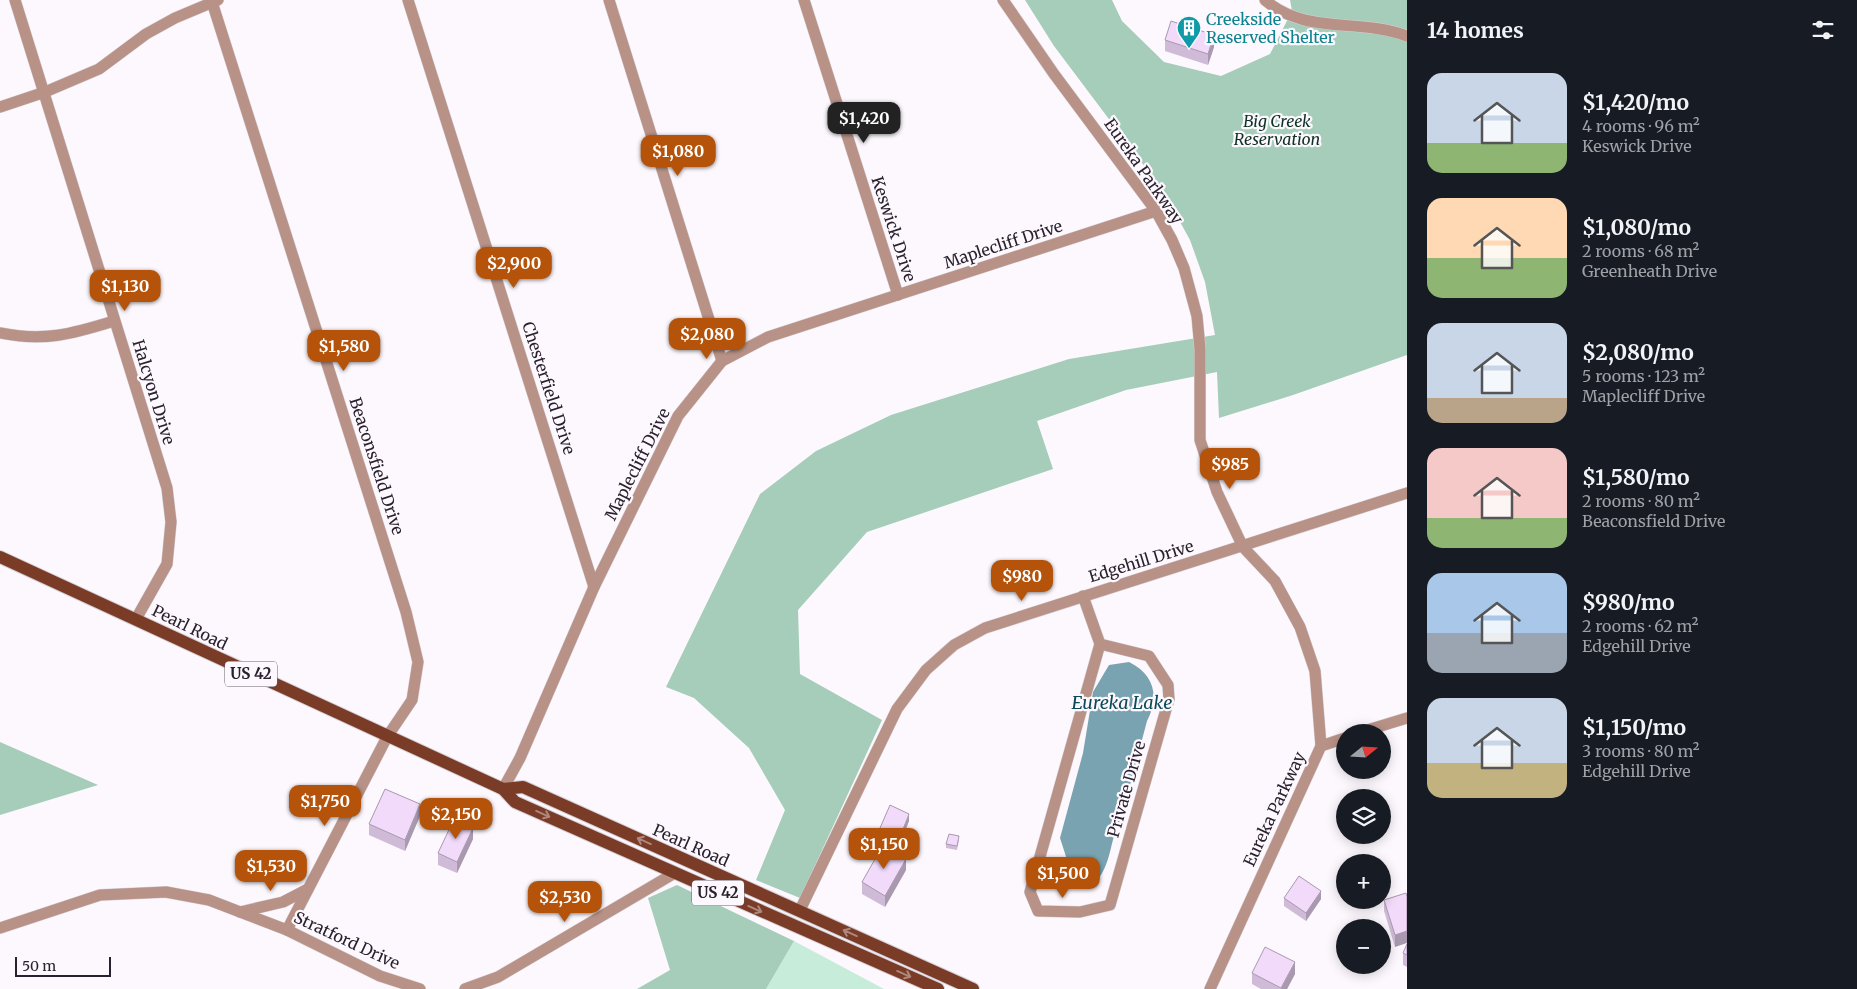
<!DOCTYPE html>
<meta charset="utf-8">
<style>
:root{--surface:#171b24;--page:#20242c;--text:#f1f3f6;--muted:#9ea1a6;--accent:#b45309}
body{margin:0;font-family:Merriweather,serif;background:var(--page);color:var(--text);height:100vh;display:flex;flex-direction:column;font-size:19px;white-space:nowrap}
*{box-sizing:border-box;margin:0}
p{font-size:16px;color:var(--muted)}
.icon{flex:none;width:28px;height:28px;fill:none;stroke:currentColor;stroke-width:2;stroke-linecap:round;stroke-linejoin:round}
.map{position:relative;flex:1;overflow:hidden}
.panel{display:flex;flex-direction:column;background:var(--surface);width:450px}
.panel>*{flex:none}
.needle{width:32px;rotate:72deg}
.controls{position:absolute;left:1336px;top:724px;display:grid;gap:10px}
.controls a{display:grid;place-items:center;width:55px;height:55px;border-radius:50%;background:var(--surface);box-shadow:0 2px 12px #0003;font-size:25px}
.scale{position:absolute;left:15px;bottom:12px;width:96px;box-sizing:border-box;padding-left:5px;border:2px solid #29212d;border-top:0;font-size:14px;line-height:18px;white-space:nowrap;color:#29212d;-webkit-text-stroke:4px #fcf8fe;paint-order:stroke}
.price{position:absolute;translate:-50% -42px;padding:0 11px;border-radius:10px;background:var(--accent);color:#fff;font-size:16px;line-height:32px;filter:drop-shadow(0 1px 2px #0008)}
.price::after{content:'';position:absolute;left:50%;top:30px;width:15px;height:11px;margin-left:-8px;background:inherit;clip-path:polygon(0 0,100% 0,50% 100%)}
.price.selected{background:#222;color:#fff}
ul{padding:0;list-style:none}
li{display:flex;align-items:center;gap:15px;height:125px;padding:0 20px}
li span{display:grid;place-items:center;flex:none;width:140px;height:100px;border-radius:15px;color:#555}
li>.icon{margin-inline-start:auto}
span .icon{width:60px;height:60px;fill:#fffc;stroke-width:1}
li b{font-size:21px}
h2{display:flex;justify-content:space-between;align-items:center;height:60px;padding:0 20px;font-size:21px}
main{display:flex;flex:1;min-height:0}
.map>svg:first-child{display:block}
.green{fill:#c7ecda}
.forest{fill:#a5cdb9}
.water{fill:#79a3b0}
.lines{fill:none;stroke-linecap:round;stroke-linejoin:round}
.minor-casing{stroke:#d6d1d8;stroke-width:12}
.primary-casing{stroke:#d6d1d8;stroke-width:14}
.minor{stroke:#b89286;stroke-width:11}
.primary{stroke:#7a3c27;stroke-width:12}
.wall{fill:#cfbbd7}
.shaded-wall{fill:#a999af}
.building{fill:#f1dafa;stroke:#a999af}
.oneway{stroke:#ae877d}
.labels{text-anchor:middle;stroke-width:4.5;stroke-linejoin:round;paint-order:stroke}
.shield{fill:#fcf8fe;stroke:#68626c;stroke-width:1}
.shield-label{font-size:15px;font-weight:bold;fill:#29212d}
.culture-label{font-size:16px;fill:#0d838f;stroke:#fcf8fe;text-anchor:start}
.park-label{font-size:16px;font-style:italic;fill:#0e3023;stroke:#fcf8fe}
.street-label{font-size:16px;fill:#29212d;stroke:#fcf8fe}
.water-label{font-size:18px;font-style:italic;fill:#0b4a59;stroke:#fcf8fe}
</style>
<main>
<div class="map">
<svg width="1407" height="989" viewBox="0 0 1407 989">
<rect width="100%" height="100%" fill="#fcf8fe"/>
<path class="green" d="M794 941 884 989H766Z"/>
<g class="forest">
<path d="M1025 0H1112L1122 21 1164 62 1221 76 1270 54 1292 11 1290 0H1407V355L1293 395 1219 418 1217 372 1126 390 1037 421 1053 469 867 532 798 610 800 674 882 720 800 898 756 880 785 810 749 748 694 698 666 687 760 494 816 451 891 415 1069 359 1215 335 1205 282 1190 240 1163 191 1054 46Z"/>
<path d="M0 742 98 785 0 815Z"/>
<path d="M677 885 794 941 766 989H637L670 970 648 898Z"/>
</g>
<path class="water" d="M1129 662C1154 674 1160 697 1147 721L1121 819C1110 838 1112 860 1099 878L1083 879 1070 869 1060 838 1083 753 1093 692 1109 665Z"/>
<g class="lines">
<defs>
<g id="minor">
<path d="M15 0 167 488 171 522 167 564 136 619"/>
<path d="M408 0 594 587"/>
<path d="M609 0 722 361"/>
<path d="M804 0 898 295"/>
<path d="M1003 0 1054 74 1156 211 1172 240 1184 268 1197 316 1200 349V440L1217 492 1243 547 1275 581 1300 627 1315 671 1321 746 1210 989"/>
<path d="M1265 0C1305 35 1360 18 1407 36"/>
<path d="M212 2 406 612 418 662 412 700 387 737 287 930"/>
<path d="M0 107 45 92 99 69 146 34 175 18 218 0"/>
<path d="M0 333C44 342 72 334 114 321"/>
<path d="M1083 596 1100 644 1030 892 1038 911 1080 912 1110 905 1169 699 1168 685 1149 656 1100 644"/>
<path d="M1361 732 1407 718"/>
<path d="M1321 746 1345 738"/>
<path d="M503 789 520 758 594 587 678 416 722 361 768 337 1156 211"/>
<path d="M800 910 897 709 926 670 954 645 985 628 1407 493"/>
<path d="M240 912 283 902 308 889"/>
<path d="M0 928 100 895 166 892 209 900 287 930 380 976 420 989"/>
<path d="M465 989 498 977 673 874"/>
</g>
<g id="primary">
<path d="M0 557 503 789 515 802 938 989"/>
<path d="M503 789 523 787 973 989"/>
</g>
</defs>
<use href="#minor" class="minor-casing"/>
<use href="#primary" class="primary-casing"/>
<use href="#minor" class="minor"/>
<use href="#primary" class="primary"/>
</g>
<g class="wall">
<path d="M1165 40 1214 47 1208 65 1165 51Z"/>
<path d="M420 816 405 851 369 835V824Z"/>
<path d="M909 821 900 844 880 836V828Z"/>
<path d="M473 839 457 873 438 865V853Z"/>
<path d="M959 840 957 850 946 848V844Z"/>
<path d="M906 870 885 907 862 894V882Z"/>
<path d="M1406 893 1395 947 1384 911V900Z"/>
<path d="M1284 898 1321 899 1306 921 1284 906Z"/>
<path d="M1407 944V967L1403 965V953Z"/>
<path d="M1252 973 1295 974 1287 989H1261L1252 984Z"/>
</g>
<g class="shaded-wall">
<path d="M1214 35V47L1208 65V54Z"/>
<path d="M420 804V816L405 851V840Z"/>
<path d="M909 814V821L900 844V837Z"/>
<path d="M473 828V839L457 873V862Z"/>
<path d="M906 859V870L885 907V896Z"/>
<path d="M1321 891V899L1306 921V913Z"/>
<path d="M1407 931V943L1395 947V935Z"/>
<path d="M1295 962V974L1287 989H1281Z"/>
</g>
<g class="building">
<path d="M1171 21 1214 35 1208 54 1165 40Z"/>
<path d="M385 789 420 804 405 840 369 824Z"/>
<path d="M890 805 909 814 900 837 880 828Z"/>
<path d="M454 819 473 828 457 862 438 853Z"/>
<path d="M949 834 959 836 957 846 946 844Z"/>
<path d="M883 845 906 859 885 896 862 882Z"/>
<path d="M1299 876 1321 891 1306 913 1284 898Z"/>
<path d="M1406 893 1407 897V931L1395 935 1384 900Z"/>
<path d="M1407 944V955L1403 953Z"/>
<path d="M1265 947 1295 962 1281 988 1252 973Z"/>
</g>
<defs><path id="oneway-shaft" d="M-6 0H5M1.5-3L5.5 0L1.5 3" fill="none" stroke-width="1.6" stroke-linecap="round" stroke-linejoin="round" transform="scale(1.25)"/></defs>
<g class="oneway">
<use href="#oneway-shaft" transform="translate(543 814) rotate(24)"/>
<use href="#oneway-shaft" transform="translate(644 841) rotate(-156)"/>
<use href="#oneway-shaft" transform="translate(755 909) rotate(24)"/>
<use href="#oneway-shaft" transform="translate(850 933) rotate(-156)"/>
<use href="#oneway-shaft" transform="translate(904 974) rotate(24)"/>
</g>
<defs>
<symbol id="building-pin" viewBox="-11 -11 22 30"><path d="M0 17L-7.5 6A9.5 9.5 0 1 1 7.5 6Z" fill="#0f9aa8" stroke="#fcf8fe"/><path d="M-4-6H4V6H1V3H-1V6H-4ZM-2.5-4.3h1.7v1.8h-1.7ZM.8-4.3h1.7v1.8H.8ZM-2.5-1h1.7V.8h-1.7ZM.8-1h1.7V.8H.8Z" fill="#fff"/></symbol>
</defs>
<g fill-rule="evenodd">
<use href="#building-pin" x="1175" y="14" width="28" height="38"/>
</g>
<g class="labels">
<g class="shield">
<rect x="225" y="661.5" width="52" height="25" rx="4"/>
<rect x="692" y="880.5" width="52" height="25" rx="4"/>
</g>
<g class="shield-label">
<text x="251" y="679">US 42</text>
<text x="718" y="898">US 42</text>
</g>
<g class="culture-label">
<text x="1206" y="25">Creekside<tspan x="1206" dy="18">Reserved Shelter</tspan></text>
</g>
<g class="park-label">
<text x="1277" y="127">Big Creek<tspan x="1277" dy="18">Reservation</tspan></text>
</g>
<g class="street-label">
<text transform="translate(1144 171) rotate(55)" y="6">Eureka Parkway</text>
<text transform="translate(894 229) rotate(72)" y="6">Keswick Drive</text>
<text transform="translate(1003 244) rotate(-18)" y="6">Maplecliff Drive</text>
<text transform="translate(549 388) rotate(72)" y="6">Chesterfield Drive</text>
<text transform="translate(154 392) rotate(73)" y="6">Halcyon Drive</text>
<text transform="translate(637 464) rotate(-63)" y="6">Maplecliff Drive</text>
<text transform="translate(377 466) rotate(72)" y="6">Beaconsfield Drive</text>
<text transform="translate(1141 561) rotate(-17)" y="6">Edgehill Drive</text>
<text transform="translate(190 627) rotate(26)" y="6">Pearl Road</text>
<text transform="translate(1126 789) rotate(-74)" y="6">Private Drive</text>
<text transform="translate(1274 809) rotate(-65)" y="6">Eureka Parkway</text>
<text transform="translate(691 845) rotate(24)" y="6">Pearl Road</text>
<text transform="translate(347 940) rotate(25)" y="6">Stratford Drive</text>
</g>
<g class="water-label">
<text x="1122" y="709">Eureka Lake</text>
</g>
</g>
</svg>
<div class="controls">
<a><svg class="needle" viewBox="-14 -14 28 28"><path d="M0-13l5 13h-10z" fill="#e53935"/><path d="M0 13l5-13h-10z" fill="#9ea1a6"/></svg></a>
<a><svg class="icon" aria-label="layers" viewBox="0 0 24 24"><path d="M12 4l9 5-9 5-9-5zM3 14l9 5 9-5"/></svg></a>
<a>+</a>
<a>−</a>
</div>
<div class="scale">50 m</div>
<b class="price selected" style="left:864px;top:144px">$1,420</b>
<b class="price" style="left:678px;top:177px">$1,080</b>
<b class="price" style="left:514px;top:289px">$2,900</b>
<b class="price" style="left:125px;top:312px">$1,130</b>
<b class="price" style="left:707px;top:360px">$2,080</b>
<b class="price" style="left:344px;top:372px">$1,580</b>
<b class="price" style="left:1230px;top:490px">$985</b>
<b class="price" style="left:1022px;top:602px">$980</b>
<b class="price" style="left:325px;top:827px">$1,750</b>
<b class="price" style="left:456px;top:840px">$2,150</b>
<b class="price" style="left:884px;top:870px">$1,150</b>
<b class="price" style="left:271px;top:892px">$1,530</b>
<b class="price" style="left:1063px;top:899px">$1,500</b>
<b class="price" style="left:565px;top:923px">$2,530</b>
</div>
<section class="panel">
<h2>14 homes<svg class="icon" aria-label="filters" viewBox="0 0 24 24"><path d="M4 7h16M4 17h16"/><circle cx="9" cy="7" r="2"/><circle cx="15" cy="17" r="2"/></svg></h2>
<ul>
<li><span style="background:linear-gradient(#c9d6e8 70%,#8fb573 0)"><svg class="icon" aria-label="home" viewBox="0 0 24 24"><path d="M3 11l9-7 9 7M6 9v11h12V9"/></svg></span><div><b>$1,420/mo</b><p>4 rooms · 96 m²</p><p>Keswick Drive</p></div></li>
<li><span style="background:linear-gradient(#ffd9b3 60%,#8fb573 0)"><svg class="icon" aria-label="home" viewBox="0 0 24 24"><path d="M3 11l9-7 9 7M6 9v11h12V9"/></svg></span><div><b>$1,080/mo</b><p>2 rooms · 68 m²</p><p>Greenheath Drive</p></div></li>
<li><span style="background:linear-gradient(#c9d6e8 75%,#b9a48a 0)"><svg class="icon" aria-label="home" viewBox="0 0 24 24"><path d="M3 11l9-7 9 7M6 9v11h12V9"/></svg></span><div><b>$2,080/mo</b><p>5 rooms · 123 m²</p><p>Maplecliff Drive</p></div></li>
<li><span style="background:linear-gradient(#f6c9c9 70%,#8fb573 0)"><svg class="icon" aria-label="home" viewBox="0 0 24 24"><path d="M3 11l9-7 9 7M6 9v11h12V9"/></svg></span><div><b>$1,580/mo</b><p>2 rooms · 80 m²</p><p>Beaconsfield Drive</p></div></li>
<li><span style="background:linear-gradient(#a9c7e8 60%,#9aa5b1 0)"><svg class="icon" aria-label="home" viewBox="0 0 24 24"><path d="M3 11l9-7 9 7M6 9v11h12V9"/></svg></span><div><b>$980/mo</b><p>2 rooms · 62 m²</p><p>Edgehill Drive</p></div></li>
<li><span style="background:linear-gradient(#c9d6e8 65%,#c2b280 0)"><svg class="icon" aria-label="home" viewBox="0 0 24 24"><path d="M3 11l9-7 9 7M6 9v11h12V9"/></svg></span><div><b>$1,150/mo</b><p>3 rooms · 80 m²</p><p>Edgehill Drive</p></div></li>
</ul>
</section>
</main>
